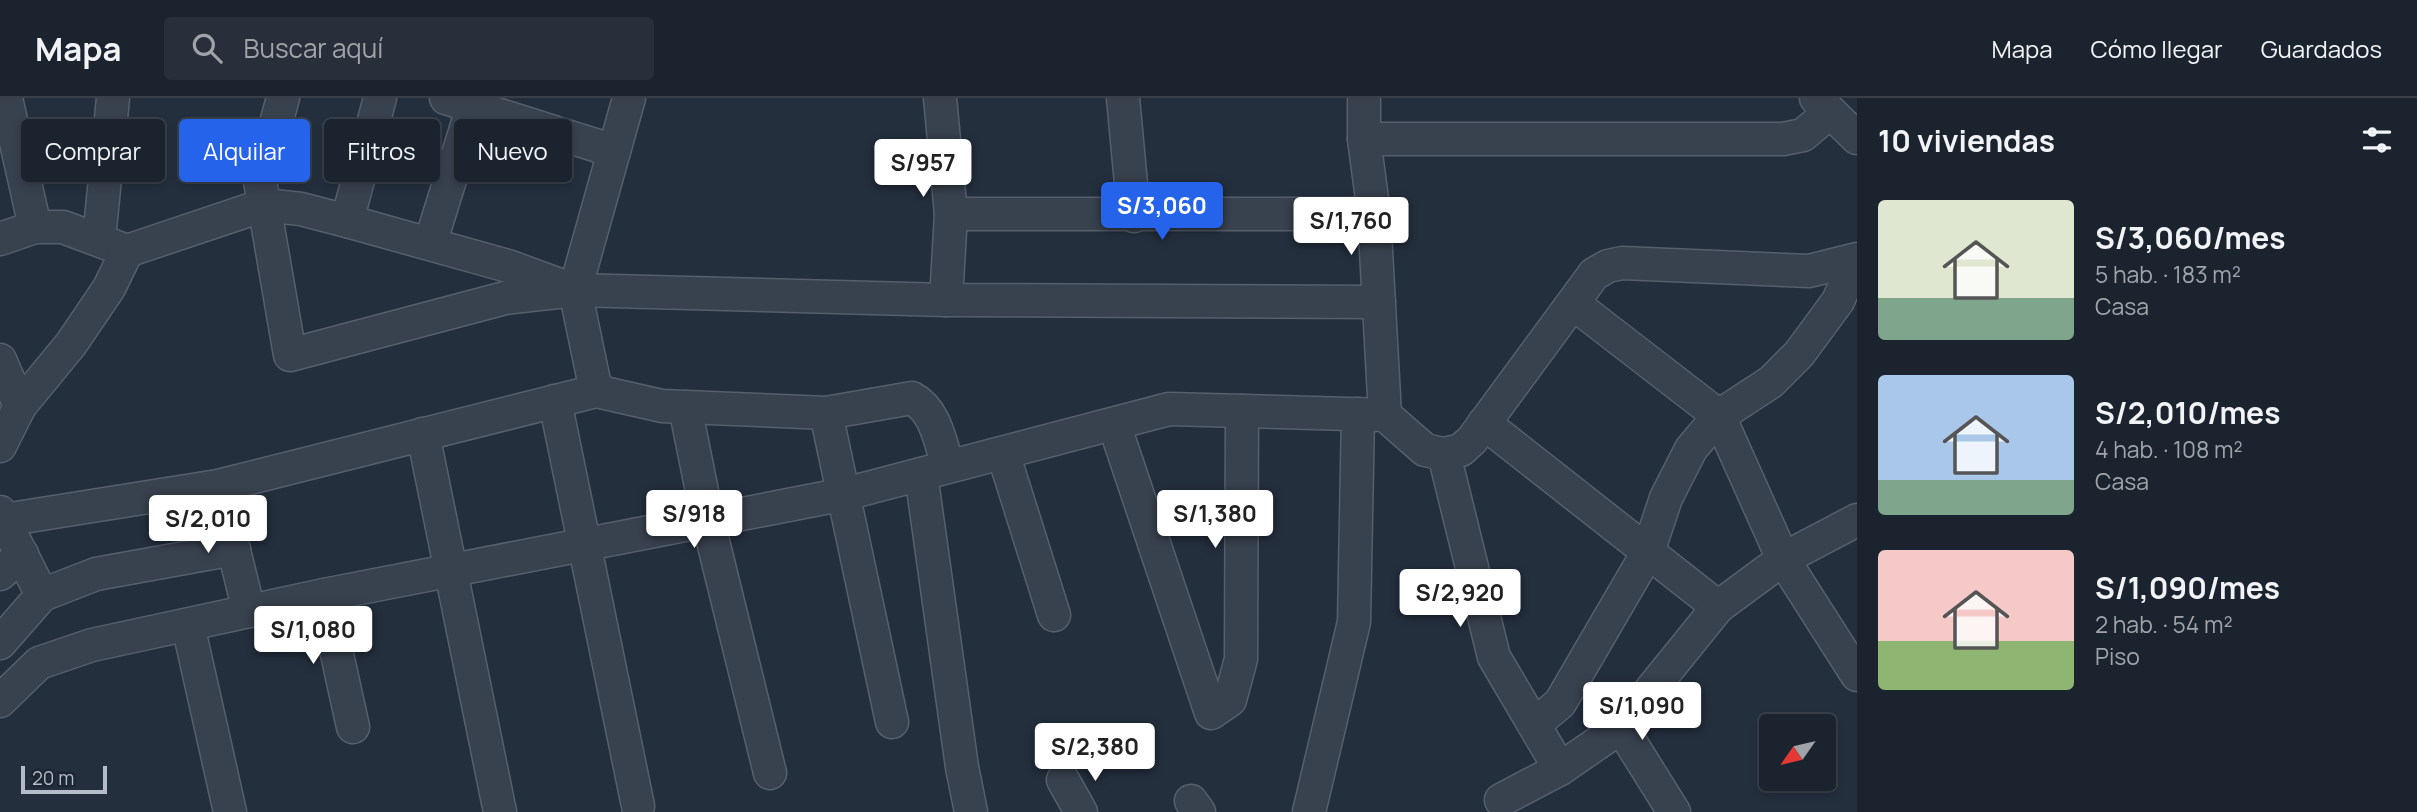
<!DOCTYPE html>
<html lang="es">
<meta charset="utf-8">
<style>
:root{--surface:#1b232e;--page:#282f3a;--text:#f1f3f6;--muted:#a0a4aa;--line:#39404a;--accent:#2563eb}
body{margin:0;font-family:Manrope,sans-serif;background:var(--page);color:var(--text);height:100vh;display:flex;flex-direction:column;font-size:26px;white-space:nowrap}
*{box-sizing:border-box;margin:0}
p{font-size:23px;color:var(--muted)}
.icon{flex:none;width:38px;height:38px;fill:none;stroke:currentColor;stroke-width:2;stroke-linecap:round;stroke-linejoin:round}
.map{position:relative;flex:1;overflow:hidden}
.drawer{display:flex;flex-direction:column;background:var(--surface);width:560px}
.drawer>*{flex:none}
.guide{position:absolute;left:21px;top:21px;width:665px;height:63px;display:flex;gap:14px}
.needle{width:46px;rotate:236deg}
.tools{position:absolute;left:1759px;top:616px;display:grid;gap:14px}
.tools a{display:grid;place-items:center;width:77px;height:77px;border-radius:7px;background:var(--surface);box-shadow:0 4px 10px #0003,0 0 0 2px var(--line);font-size:35px}
.scale{position:absolute;left:21px;bottom:18px;width:86px;box-sizing:border-box;padding-left:7px;border:4px solid #b4bcc9;border-top:0;font-size:19px;line-height:24px;white-space:nowrap;color:#b4bcc9;-webkit-text-stroke:5px #1d2633;paint-order:stroke}
.price{position:absolute;translate:-50% -60px;padding:0 16px;border-radius:7px;background:#fff;color:#222;font-size:23px;line-height:46px;filter:drop-shadow(0 2px 4px #0008)}
.price::after{content:'';position:absolute;left:50%;top:42px;width:21px;height:16px;margin-left:-10px;background:inherit;clip-path:polygon(0 0,100% 0,50% 100%)}
.price.selected{background:var(--accent);color:#fff}
ul{padding:0;list-style:none}
li{display:flex;align-items:center;gap:21px;height:175px;padding:0 21px}
li span{display:grid;place-items:center;flex:none;width:196px;height:140px;border-radius:7px;color:#555}
li>.icon{margin-inline-start:auto}
span .icon{width:84px;height:84px;fill:#fffc;stroke-width:1}
li b{font-size:30px}
h2{display:flex;justify-content:space-between;align-items:center;height:84px;padding:0 21px;font-size:30px}
.tag{padding:0 24px;border-radius:7px;background:var(--surface);box-shadow:0 4px 10px #0003,0 0 0 2px var(--line);font-size:24px;line-height:63px}
.tag.selected{background:var(--accent);color:#fff}
header{display:flex;align-items:center;gap:42px;box-sizing:border-box;height:98px;padding:0 35px;background:var(--surface);border-bottom:2px solid var(--line)}
header strong{font-size:33px}
nav{display:flex;gap:38px;margin-inline-start:auto;font-size:24px}
.search{width:490px;height:63px;background:var(--page);display:flex;align-items:center;gap:18px;box-sizing:border-box;padding:0 24px;border-radius:7px;color:var(--muted);font-size:26px}
main{display:flex;flex:1;min-height:0}
.map>svg:first-child{display:block}
.lines{fill:none;stroke-linecap:round;stroke-linejoin:round}
.street-casing{stroke:#565f6c;stroke-width:35}
.street{stroke:#38414e;stroke-width:32}
</style>
<header>
<strong>Mapa</strong>
<div class="search"><svg class="icon" aria-label="search" viewBox="0 0 24 24"><circle cx="10" cy="10" r="6"/><path d="M15 15l6 6"/></svg>Buscar aquí</div>
<nav><a>Mapa</a><a>Cómo llegar</a><a>Guardados</a></nav>
</header>
<main>
<div class="map">
<svg width="1857" height="714" viewBox="0 0 1857 714">
<rect width="100%" height="100%" fill="#242f3e"/>
<g class="lines">
<defs>
<g id="street">
<path d="M6 0 35 129"/>
<path d="M283 0 260 83 290 257 505 200 575 192 946 202 1379 204"/>
<path d="M446 0 614 53"/>
<path d="M940 0 951 116 946 202"/>
<path d="M1123 0 1134 118"/>
<path d="M1364 0V41L1374 116 1385 317"/>
<path d="M1816 0 1857 40"/>
<path d="M1364 41H1783L1803 37 1830 14"/>
<path d="M951 116H1374"/>
<path d="M347 123 380 0"/>
<path d="M0 141 35 129H63L127 153 264 107 301 111 347 123 508 168 568 190"/>
<path d="M99 141 113 0"/>
<path d="M430 146 473 8"/>
<path d="M1574 206 1719 318 1783 461 1857 577"/>
<path d="M0 262 20 308"/>
<path d="M596 293 575 192 629 0"/>
<path d="M555 303 638 708"/>
<path d="M685 309 708 423 770 675"/>
<path d="M826 315 892 624"/>
<path d="M1484 325 1718 509"/>
<path d="M1114 326 1211 615 1230 602 1241 561 1242 313"/>
<path d="M423 336 500 714"/>
<path d="M0 348 20 308 71 246 109 190 127 153"/>
<path d="M1003 355 1054 517"/>
<path d="M1444 356 1494 559 1560 671"/>
<path d="M921 376 962 669 971 714"/>
<path d="M218 388 249 513"/>
<path d="M0 414 42 497"/>
<path d="M4 422 218 388 596 293 662 308 826 315 912 300C936 313 940 344 948 368"/>
<path d="M0 476 22 456"/>
<path d="M324 497 353 629"/>
<path d="M188 527 230 714"/>
<path d="M0 545 42 497 96 476 234 451"/>
<path d="M0 603 39 565 92 547 324 497 845 396 1169 311 1385 317 1425 352 1444 356 1461 352 1472 342 1594 176 1608 168 1622 165 1809 173 1857 161"/>
<path d="M1534 627 1560 605 1648 454 1666 400 1691 351 1719 318 1771 284 1799 256 1838 203 1856 162"/>
<path d="M1621 629 1674 714"/>
<path d="M1063 682 1081 714"/>
<path d="M1501 702 1560 671 1621 629 1718 509 1783 461 1857 422"/>
<path d="M1191 703 1199 714"/>
<path d="M1309 714 1354 524 1358 316"/>
</g>
</defs>
<use href="#street" class="street-casing"/>
<use href="#street" class="street"/>
</g>
</svg>
<div class="tools">
<a><svg class="needle" viewBox="-14 -14 28 28"><path d="M0-13l5 13h-10z" fill="#e53935"/><path d="M0 13l5-13h-10z" fill="#a0a4aa"/></svg></a>
</div>
<div class="scale">20 m</div>
<b class="price" style="left:923px;top:101px">S/957</b>
<b class="price selected" style="left:1162px;top:144px">S/3,060</b>
<b class="price" style="left:1351px;top:159px">S/1,760</b>
<b class="price" style="left:694px;top:452px">S/918</b>
<b class="price" style="left:1215px;top:452px">S/1,380</b>
<b class="price" style="left:208px;top:457px">S/2,010</b>
<b class="price" style="left:1460px;top:531px">S/2,920</b>
<b class="price" style="left:313px;top:568px">S/1,080</b>
<b class="price" style="left:1642px;top:644px">S/1,090</b>
<b class="price" style="left:1095px;top:685px">S/2,380</b>
<div class="guide">
<a class="tag">Comprar</a>
<a class="tag selected">Alquilar</a>
<a class="tag">Filtros</a>
<a class="tag">Nuevo</a>
</div>
</div>
<section class="drawer">
<h2>10 viviendas<svg class="icon" aria-label="filters" viewBox="0 0 24 24"><path d="M4 7h16M4 17h16"/><circle cx="9" cy="7" r="2"/><circle cx="15" cy="17" r="2"/></svg></h2>
<ul>
<li><span style="background:linear-gradient(#dfe7d0 70%,#7fa58c 0)"><svg class="icon" aria-label="home" viewBox="0 0 24 24"><path d="M3 11l9-7 9 7M6 9v11h12V9"/></svg></span><div><b>S/3,060/mes</b><p>5 hab. · 183 m²</p><p>Casa</p></div></li>
<li><span style="background:linear-gradient(#a9c7e8 75%,#7fa58c 0)"><svg class="icon" aria-label="home" viewBox="0 0 24 24"><path d="M3 11l9-7 9 7M6 9v11h12V9"/></svg></span><div><b>S/2,010/mes</b><p>4 hab. · 108 m²</p><p>Casa</p></div></li>
<li><span style="background:linear-gradient(#f6c9c9 65%,#8fb573 0)"><svg class="icon" aria-label="home" viewBox="0 0 24 24"><path d="M3 11l9-7 9 7M6 9v11h12V9"/></svg></span><div><b>S/1,090/mes</b><p>2 hab. · 54 m²</p><p>Piso</p></div></li>
</ul>
</section>
</main>
